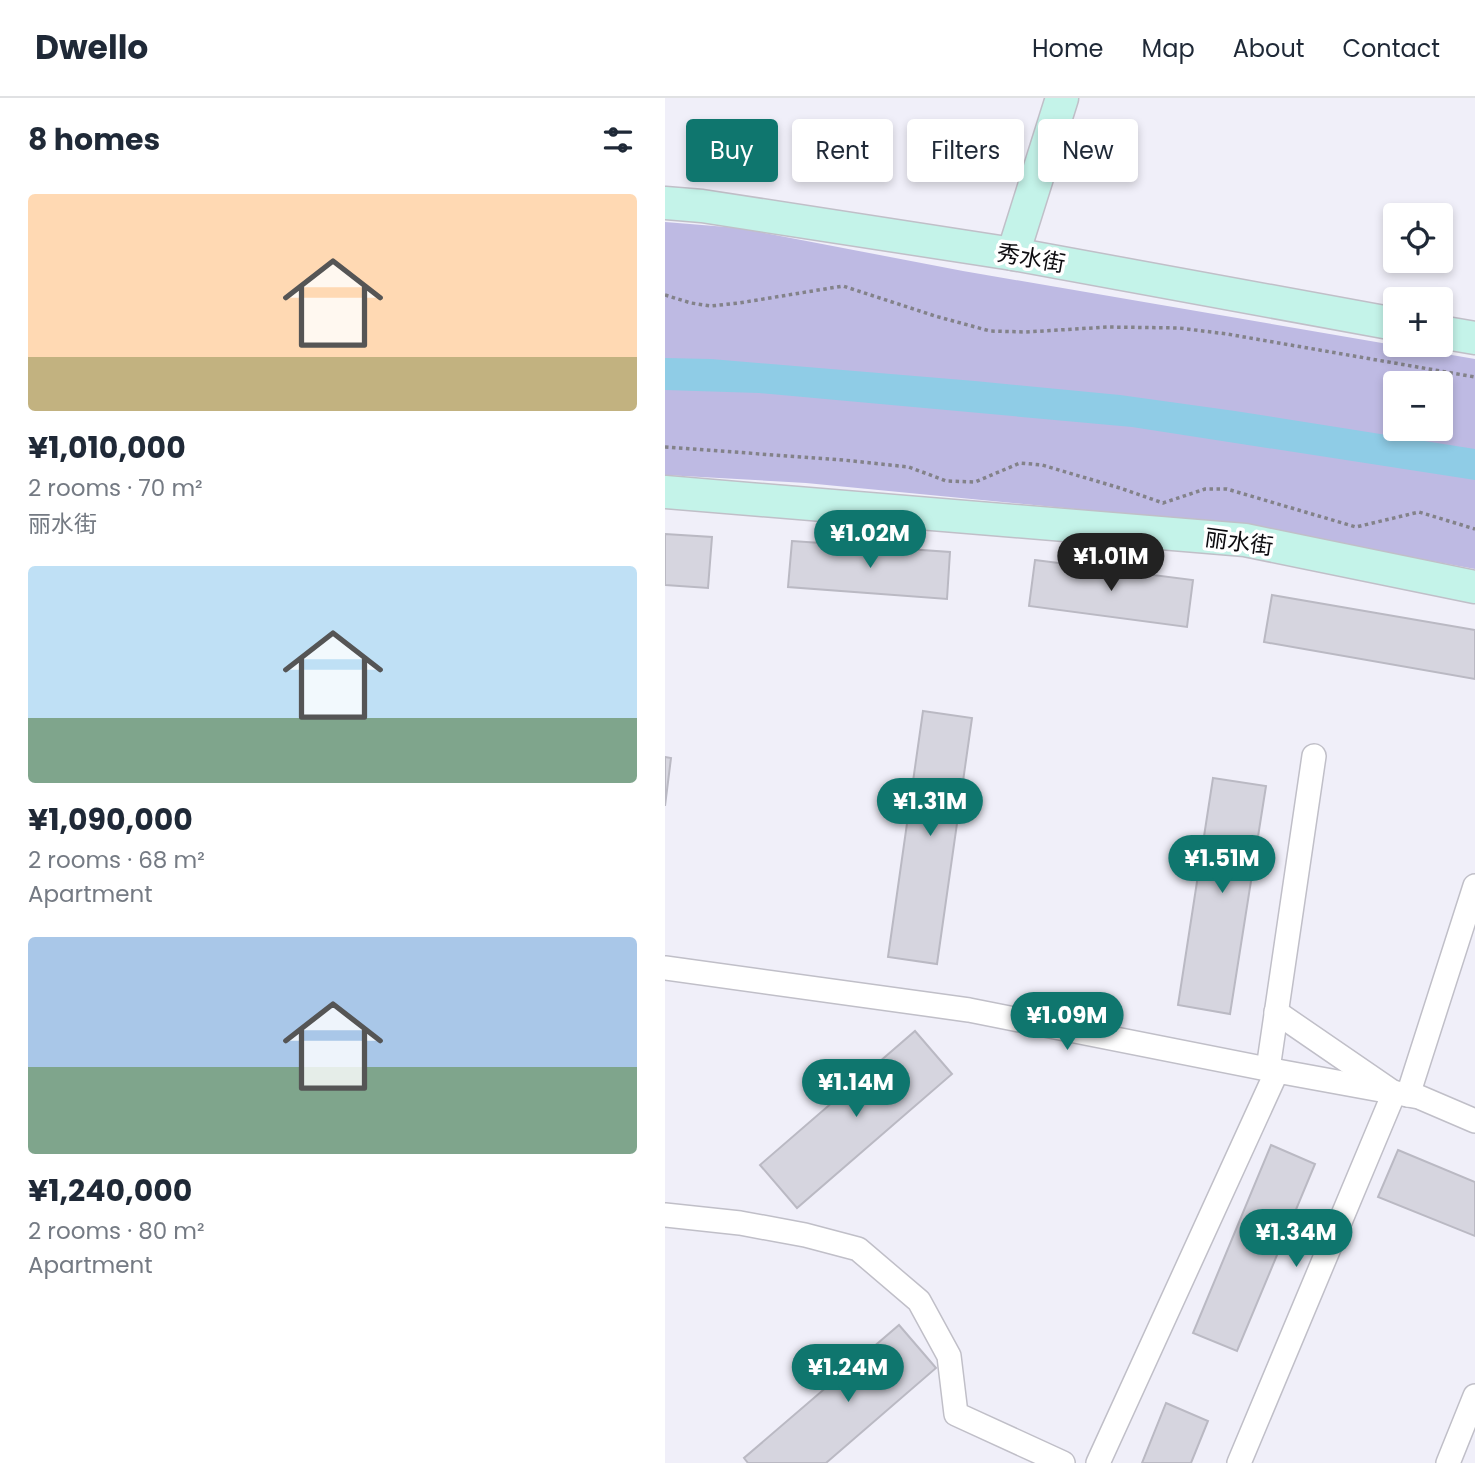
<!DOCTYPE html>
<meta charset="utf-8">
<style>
:root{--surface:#fff;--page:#f2f2f3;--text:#1f2937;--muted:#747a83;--line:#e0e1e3;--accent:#0f766e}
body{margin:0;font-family:Poppins,"Noto Sans SC",sans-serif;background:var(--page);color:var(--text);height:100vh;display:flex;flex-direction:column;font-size:26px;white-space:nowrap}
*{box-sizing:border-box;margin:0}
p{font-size:23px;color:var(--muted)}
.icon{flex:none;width:38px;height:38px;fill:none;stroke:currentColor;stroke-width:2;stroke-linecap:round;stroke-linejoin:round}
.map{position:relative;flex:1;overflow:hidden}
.drawer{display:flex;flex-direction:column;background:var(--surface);width:665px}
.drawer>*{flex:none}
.guide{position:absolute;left:21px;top:21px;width:665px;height:63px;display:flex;gap:14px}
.tools{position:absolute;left:718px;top:105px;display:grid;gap:14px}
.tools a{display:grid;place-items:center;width:70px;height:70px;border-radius:7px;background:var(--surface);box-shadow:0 4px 10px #0003;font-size:35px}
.price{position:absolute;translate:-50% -60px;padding:0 16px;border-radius:24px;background:var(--accent);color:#fff;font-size:23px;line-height:46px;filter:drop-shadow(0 2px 4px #0008)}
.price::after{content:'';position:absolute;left:50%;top:42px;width:21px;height:16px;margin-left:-10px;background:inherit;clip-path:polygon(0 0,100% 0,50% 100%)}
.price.current{background:#222;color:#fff}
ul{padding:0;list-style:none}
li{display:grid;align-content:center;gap:14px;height:371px;padding:0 28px}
li span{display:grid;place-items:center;height:217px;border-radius:7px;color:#555}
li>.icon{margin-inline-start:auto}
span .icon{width:126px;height:126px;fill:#fffc;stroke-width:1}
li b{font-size:30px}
h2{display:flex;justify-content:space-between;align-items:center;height:84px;padding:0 28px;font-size:30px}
.pill{padding:0 24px;border-radius:7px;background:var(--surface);box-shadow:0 4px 10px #0003;font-size:24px;line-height:63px}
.pill.current{background:var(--accent);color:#fff}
header{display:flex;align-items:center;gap:42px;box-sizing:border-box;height:98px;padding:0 35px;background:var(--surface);border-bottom:2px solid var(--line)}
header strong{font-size:33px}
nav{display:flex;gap:38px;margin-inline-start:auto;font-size:24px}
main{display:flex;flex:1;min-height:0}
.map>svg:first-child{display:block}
.green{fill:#bebae3;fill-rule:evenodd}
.water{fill:#8fcce6}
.building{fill:#d6d5df;stroke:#bab9c3;stroke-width:2}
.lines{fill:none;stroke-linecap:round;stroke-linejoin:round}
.street-casing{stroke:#c0bfc8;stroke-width:26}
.secondary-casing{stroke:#c0bfc8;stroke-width:35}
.path{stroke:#838289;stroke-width:3.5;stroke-dasharray:3.5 3.5;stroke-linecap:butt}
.street{stroke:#fff;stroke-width:23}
.secondary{stroke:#c4f3e9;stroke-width:32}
.labels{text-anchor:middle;stroke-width:7;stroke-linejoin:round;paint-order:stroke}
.street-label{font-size:23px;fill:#0d0c10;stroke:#fff}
</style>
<header>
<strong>Dwello</strong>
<nav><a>Home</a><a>Map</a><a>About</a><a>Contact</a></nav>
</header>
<main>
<section class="drawer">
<h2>8 homes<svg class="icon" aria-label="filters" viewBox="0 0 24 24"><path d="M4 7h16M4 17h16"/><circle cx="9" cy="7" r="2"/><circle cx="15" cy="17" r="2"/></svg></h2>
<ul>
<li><span style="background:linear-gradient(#ffd9b3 75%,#c2b280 0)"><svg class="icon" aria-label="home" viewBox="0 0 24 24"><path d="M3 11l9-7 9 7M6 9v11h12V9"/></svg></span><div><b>¥1,010,000</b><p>2 rooms · 70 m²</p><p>丽水街</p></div></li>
<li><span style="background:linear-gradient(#bfe0f5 70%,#7fa58c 0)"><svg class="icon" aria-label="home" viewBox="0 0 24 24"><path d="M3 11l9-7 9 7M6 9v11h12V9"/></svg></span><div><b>¥1,090,000</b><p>2 rooms · 68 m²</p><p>Apartment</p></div></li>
<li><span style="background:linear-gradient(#a9c7e8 60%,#7fa58c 0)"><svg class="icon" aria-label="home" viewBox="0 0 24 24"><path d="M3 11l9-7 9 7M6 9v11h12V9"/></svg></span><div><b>¥1,240,000</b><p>2 rooms · 80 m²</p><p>Apartment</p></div></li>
</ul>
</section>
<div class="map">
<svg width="810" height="1365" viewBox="0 0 810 1365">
<rect width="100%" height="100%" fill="#f0eff9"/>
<path class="green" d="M0 124 74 130 298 173 810 261V471L564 426 141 385 0 377ZM730 285H775V331H730Z"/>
<path class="water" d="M0 260 46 261 310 283 455 297 570 313 810 351V382L467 329 94 295 0 292Z"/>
<g class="building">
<path d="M0 436 47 439 43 490 0 487Z"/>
<path d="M127 443 285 454 282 501 123 489Z"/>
<path d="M370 462 528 482 522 529 364 508Z"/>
<path d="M607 497 810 532V581L599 544Z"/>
<path d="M258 613 307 620 272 866 223 859Z"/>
<path d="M0 659 6 660 0 708Z"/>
<path d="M548 680 601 688 565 916 513 907Z"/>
<path d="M250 933 287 976 132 1110 95 1067Z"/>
<path d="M606 1047 650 1066 572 1253 528 1235Z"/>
<path d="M733 1052 810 1084V1138L713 1099Z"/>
<path d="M234 1227 271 1270 161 1365H83L79 1360Z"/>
<path d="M501 1305 543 1323 526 1365H477Z"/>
</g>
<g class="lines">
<defs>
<g id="street">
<path d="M0 870 304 912 612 973 754 999 810 1023"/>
<path d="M603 971 649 658"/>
<path d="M743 997 810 788"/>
<path d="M0 1117 75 1125 140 1137 193 1151 254 1203 284 1258 291 1316 398 1365"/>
<path d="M433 1365 612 973"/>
<path d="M574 1365 729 995 611 914"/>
<path d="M783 1365 810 1298"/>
</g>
<g id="secondary">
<path d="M0 105 37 108 348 156 730 226"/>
<path d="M348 156 397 0"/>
<path d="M775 234 810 240"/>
<path d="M0 394 580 442 810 489"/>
</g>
</defs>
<use href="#street" class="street-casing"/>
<use href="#secondary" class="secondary-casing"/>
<g class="path">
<path d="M0 197 26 205 46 208 74 205 178 188 270 218 325 233 361 234 443 229 514 230 562 236 810 279"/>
<path d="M0 349 178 362 244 369 281 383 310 384 355 365 377 367 455 390 498 405 540 391H562L691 429 754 414 810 431"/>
</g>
<use href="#street" class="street"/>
<use href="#secondary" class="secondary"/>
</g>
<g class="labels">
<g class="street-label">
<text transform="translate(366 160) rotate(10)" y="8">秀水街</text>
<text transform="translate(574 444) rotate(8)" y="8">丽水街</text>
</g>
</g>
</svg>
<div class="tools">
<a><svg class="icon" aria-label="locate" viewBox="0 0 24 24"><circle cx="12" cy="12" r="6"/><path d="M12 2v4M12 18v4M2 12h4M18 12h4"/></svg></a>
<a>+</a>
<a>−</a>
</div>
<b class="price" style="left:205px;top:472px">¥1.02M</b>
<b class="price current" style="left:446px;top:495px">¥1.01M</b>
<b class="price" style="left:265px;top:740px">¥1.31M</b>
<b class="price" style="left:557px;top:797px">¥1.51M</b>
<b class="price" style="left:402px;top:954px">¥1.09M</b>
<b class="price" style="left:191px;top:1021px">¥1.14M</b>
<b class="price" style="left:631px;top:1171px">¥1.34M</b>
<b class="price" style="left:183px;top:1306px">¥1.24M</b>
<div class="guide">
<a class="pill current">Buy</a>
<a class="pill">Rent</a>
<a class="pill">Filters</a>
<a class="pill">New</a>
</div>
</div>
</main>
